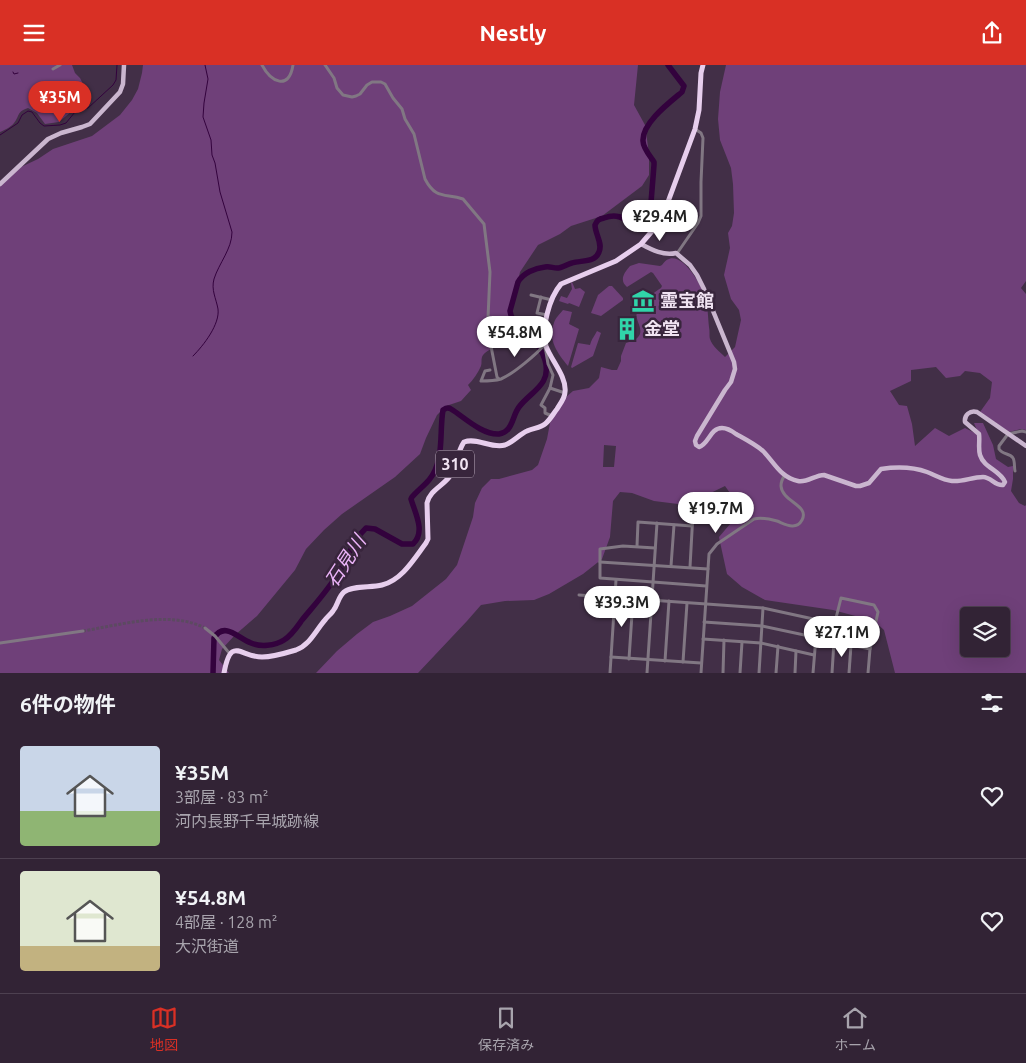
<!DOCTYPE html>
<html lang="ja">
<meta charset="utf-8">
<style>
:root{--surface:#322335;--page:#3a2b3d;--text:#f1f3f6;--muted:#a8a4ad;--line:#4d4050;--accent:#d93025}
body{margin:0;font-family:Ubuntu,"Noto Sans JP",sans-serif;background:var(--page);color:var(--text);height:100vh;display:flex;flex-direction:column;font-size:19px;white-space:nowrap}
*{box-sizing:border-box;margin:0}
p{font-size:16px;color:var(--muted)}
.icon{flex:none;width:28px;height:28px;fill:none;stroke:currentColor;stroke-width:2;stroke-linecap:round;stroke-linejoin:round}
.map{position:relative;height:608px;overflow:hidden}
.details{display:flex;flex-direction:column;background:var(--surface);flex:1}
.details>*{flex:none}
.controls{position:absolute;left:960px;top:542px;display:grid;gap:10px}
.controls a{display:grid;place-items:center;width:50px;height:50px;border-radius:5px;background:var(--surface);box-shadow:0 5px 20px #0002,0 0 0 1px var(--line);font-size:25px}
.price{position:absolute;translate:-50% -42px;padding:0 11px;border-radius:18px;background:#fff;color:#222;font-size:16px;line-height:32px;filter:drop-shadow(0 1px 2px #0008)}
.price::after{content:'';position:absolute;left:50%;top:30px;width:15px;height:11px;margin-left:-8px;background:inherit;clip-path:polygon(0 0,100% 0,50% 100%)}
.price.on{background:var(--accent);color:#fff}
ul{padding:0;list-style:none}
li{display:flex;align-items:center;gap:15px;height:125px;padding:0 20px}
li+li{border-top:1px solid var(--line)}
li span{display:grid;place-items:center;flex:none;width:140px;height:100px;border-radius:5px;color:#555}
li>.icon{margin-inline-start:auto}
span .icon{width:60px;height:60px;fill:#fffc;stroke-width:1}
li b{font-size:21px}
h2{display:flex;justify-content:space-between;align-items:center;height:60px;padding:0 20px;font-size:21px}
header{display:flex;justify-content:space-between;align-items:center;height:65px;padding:0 20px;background:var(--accent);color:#fff;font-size:22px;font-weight:700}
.menu{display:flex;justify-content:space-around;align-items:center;height:70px;border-top:1px solid var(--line);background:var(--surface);font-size:14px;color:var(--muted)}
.menu a{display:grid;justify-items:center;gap:2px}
.menu .on{color:var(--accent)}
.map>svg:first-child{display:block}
.green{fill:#6f4079;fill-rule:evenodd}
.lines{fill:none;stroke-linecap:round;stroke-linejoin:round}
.stream{stroke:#33023d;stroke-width:1}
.river{stroke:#33023d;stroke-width:5.5}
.minor-tunnel{stroke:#5c4a61;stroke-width:3;stroke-dasharray:3 1.5;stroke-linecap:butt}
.minor{stroke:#817783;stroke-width:3}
.major{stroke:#cab6cf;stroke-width:4.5}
.highway{stroke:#e7ceed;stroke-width:5}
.labels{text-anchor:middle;stroke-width:5;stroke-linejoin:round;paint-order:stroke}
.shield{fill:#38253c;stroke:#b9aabb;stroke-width:1}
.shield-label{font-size:16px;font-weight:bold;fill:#f0e3f2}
.poi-label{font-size:18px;font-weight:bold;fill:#f0e3f2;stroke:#38253c;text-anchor:start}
.water-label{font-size:19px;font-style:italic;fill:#ecb4f9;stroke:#38253c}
</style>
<header><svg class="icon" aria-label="menu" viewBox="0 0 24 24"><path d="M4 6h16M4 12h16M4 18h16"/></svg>Nestly<svg class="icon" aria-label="share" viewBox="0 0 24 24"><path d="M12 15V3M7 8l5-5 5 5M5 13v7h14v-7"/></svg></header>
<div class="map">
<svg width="1026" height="608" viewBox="0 0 1026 608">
<rect width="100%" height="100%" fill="#422f47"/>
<g class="green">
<path d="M0 0H72L75 8 80 13 85 23 83 34 79 40 59 57 45 59 37 48 28 43C16 47 20 51 14 58 11 62 5 65 0 67Z"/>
<path d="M143 0H638L634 40 645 60 649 89V110L642 121 602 151 571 161 560 169 538 180 520 207 506 269 502 276H496L494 282C490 285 484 287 482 292 481 295 482 298 481 301 478 308 473 315 468 320L471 325 461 336 446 341 437 350 426 373 420 389 395 412 342 449 324 465 306 484 295 505 257 551 235 570 222 584 219 595 229 608H0V118L21 102 38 94 53 84 92 71 120 50 132 35 138 24 142 8Z"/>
<path d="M726 0H1026V216L1021 223 1026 229V365L1021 364 1009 367 980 347 990 333 992 317 980 308 965 306 960 311 946 313 936 302 911 305V316L890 326 899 340 907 341 912 359 915 381 935 363 949 371 965 363 979 370 974 358H983L993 380 996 394 1008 402 1013 401V414L1011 426 1019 438 1025 441 1026 440V608H895L884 565 874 556 833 545 765 535 742 522 727 509 720 477 719 472 742 445 725 421 686 440 654 436 632 428 620 427 613 436 610 472 602 494 583 509 549 529 534 535 505 536 481 540 467 556 418 608H316L337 586 357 569 373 557 390 551 412 541 446 514 457 500 473 452 475 438 482 423 491 414H499L532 405 538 400 547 374 550 358 566 332 573 326 589 323 599 313 601 302 612 305H617L621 296V291L626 278C653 271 633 256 637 248 640 243 647 242 649 237 653 231 647 235 652 230 654 227 658 225 661 223L662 221 653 208 651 207 627 222C619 215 624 208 630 201L639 198 660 201 662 200C677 177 701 218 705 232 708 241 708 253 709 262 710 266 709 271 710 274 712 281 720 287 725 292L735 282 741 255 739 245 731 234 724 210 730 183 728 168 732 161 734 148 733 119 731 103 720 75 718 54 720 27ZM604 380 616 381 614 402H603ZM969 551H1001V584H969Z"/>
<path d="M572 217 575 224 580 223 585 227 579 242 569 238 568 239 559 236 561 231 567 233 572 224 571 218Z"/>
<path d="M609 221H612L623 233V235L601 251 591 248 598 230Z"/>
<path d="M563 245 572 247 569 259 579 264 568 301C558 289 547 274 554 258 555 253 560 249 563 245Z"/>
<path d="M597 266 601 268 593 291 572 303 571 302 578 278 590 280C592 273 594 272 597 266Z"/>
</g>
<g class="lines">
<g class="stream">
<path d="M13 7 14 9 18 8"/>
<path d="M0 70 18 58 22 50 28 46 32 47 40 58 44 61 60 60 66 58 75 47 88 43 113 20 116 15 117 0"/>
<path d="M193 291C204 280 220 259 218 244 216 233 211 225 214 214 219 198 232 184 232 167L220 127 215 98 212 90 211 75 203 52 204 38 208 14 205 0"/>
</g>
<path class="river" d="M213 608 214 573C224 556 238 573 251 578 260 582 275 581 284 575 292 570 297 562 302 555 316 538 331 522 342 502 349 489 355 473 366 463L375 464 402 479H413C426 467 415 448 411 434L412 432C417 426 424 421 429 415 445 396 439 368 443 345 446 343 448 342 451 344 464 352 482 370 499 369 513 367 512 351 519 342 531 326 552 320 545 295 542 285 536 277 529 269 522 261 511 257 510 246L518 217C523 208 535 203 545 202 549 201 553 203 557 203 562 203 567 199 572 198 581 195 595 198 599 187 603 178 595 169 595 160 597 155 599 154 604 153 626 145 630 165 646 162L649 157 650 150 654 100V97C650 91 643 83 643 76 642 58 670 37 682 27L684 21 668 0"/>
<path class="minor-tunnel" d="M83 566C120 560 170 545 205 563"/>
<g class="minor">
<path d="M262 0C271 17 289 26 293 0"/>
<path d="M325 0 334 13 337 23 343 30 352 32 356 31 360 29 367 20 372 17H381L385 19 393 33 402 44 405 54 414 69 425 114C436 135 445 128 463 134L484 159 490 207 488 253 489 271 497 312 499 314"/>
<path d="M53 4 60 0"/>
<path d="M662 152H668L698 156"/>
<path d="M676 188 678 187 698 158 701 151V117L703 73 701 68 695 64"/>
<path d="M531 230 552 235"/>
<path d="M541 232 537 248 547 250"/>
<path d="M545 281 548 299 553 310 550 323 541 340 545 343V348L552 351"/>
<path d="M490 305 485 306 481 316C487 316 494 316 501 314 513 309 537 289 545 279"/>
<path d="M550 323 565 328"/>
<path d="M1015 406C1014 402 1015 396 1013 393 1010 388 1003 390 999 384V381L1008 369 1022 366 1026 367"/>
<path d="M637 481 638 457 692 461"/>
<path d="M655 483 623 481 600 484V513L706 521"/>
<path d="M600 497 708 504"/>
<path d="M671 501 674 460"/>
<path d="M690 502 693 448"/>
<path d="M579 530 763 543 873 567"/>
<path d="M704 557 762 561 870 584"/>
<path d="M835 557 841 533 874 540 878 547 870 584 868 608"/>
<path d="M205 563 215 571 230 589"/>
<path d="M703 574 761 578 814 590"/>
<path d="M0 578 83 566"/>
<path d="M611 592 701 598"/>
<path d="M629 594 633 534"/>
<path d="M665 596 669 536"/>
<path d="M683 597 687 538"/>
<path d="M610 608 616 515"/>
<path d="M647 608 657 458"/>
<path d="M701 608 709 489 717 479 754 454C761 452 770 454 777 456 785 459 796 466 802 455 810 440 782 437 781 421 781 416 782 414 785 410"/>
<path d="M723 608 724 575"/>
<path d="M740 608 742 577"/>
<path d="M759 608 763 543"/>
<path d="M776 608 778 581"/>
<path d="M795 608 796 586"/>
<path d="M813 608 816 572 819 556"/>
<path d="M832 608 834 576"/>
<path d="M849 608 851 580"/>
</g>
<g class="major">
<path d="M0 119 48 74 61 68 82 62 90 59 120 27 123 19 124 0"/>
<path d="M641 179C652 185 664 191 676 188L690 200 697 210 704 224 734 297 735 304 731 317 725 325 697 371 695 376 696 380 699 382C709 379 710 363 722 363 727 363 732 366 736 369 745 374 755 379 763 386 774 397 781 413 798 416 807 418 815 410 824 410L856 421H860L869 418 881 404C895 402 913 402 927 407 935 410 943 415 952 416 963 417 972 412 983 412 991 412 995 421 1003 420L1005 417C1000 405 984 403 980 390 978 383 980 376 979 369L965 357C964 350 970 345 977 347L1026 381"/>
</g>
<path class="highway" d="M224 608C231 570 240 592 262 592 273 592 286 588 296 585 310 580 316 565 325 555 327 552 331 549 333 546 338 540 338 532 344 527 353 520 371 523 382 520 402 515 414 494 426 478L428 474 427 438C430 425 443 421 450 411 457 401 457 387 464 377 477 372 491 384 505 380 513 377 520 369 527 366 533 363 540 363 545 359 550 355 553 349 557 344 560 339 565 333 565 327 567 312 551 295 546 281 541 264 549 233 561 219L616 196 641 179 653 165 662 153 695 64 699 45 701 8 703 0"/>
</g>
<defs>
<symbol id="museum-bare" viewBox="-9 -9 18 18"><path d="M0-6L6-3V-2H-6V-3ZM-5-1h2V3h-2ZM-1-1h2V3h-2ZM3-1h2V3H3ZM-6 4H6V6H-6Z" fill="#30d4a9" stroke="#38253c" stroke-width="2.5" paint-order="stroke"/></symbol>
<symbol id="building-bare" viewBox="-9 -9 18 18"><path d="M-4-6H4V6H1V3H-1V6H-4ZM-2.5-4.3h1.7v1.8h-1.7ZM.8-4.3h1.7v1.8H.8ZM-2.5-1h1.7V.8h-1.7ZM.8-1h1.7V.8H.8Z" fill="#30d4a9" stroke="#38253c" stroke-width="2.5" paint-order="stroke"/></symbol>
</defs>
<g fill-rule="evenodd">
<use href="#museum-bare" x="627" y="220" width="32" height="32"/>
<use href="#building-bare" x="611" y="248" width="32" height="32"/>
</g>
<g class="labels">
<rect class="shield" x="436" y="385.5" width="38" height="27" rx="4"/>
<g class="shield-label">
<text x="455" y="405">310</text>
</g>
<g class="poi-label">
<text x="660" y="242">霊宝館</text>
<text x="644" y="270">金堂</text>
</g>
<g class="water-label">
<text transform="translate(345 496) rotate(-57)" y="7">石見川</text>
</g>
</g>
</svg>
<div class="controls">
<a><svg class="icon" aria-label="layers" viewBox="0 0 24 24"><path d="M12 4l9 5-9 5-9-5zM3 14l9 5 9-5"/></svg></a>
</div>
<b class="price on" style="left:60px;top:58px">¥35M</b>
<b class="price" style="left:660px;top:177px">¥29.4M</b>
<b class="price" style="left:515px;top:293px">¥54.8M</b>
<b class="price" style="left:716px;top:469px">¥19.7M</b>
<b class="price" style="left:622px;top:563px">¥39.3M</b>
<b class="price" style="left:842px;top:593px">¥27.1M</b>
</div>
<section class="details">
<h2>6件の物件<svg class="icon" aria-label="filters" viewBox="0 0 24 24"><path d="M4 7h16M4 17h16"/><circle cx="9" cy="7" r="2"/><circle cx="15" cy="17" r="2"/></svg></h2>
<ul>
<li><span style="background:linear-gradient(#c9d6e8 65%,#8fb573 0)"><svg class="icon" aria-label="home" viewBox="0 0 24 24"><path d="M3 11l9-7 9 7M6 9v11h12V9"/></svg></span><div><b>¥35M</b><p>3部屋 · 83 m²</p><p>河内長野千早城跡線</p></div><svg class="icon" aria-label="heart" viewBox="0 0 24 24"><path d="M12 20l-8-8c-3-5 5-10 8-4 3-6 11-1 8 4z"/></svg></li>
<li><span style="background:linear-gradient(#dfe7d0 75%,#c2b280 0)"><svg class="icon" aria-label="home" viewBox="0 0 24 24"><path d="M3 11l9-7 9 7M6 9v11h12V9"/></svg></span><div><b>¥54.8M</b><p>4部屋 · 128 m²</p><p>大沢街道</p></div><svg class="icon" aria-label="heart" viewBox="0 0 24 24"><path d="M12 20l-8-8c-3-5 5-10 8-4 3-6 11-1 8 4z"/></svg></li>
</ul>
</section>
<nav class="menu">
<a class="on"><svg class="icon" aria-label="map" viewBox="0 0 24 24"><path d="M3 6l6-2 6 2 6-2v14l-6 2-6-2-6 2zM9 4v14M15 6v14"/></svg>地図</a>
<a><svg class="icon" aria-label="saved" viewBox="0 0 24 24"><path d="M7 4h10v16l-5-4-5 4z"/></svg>保存済み</a>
<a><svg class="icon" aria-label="home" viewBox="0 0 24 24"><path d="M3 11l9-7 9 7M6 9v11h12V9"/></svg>ホーム</a>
</nav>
